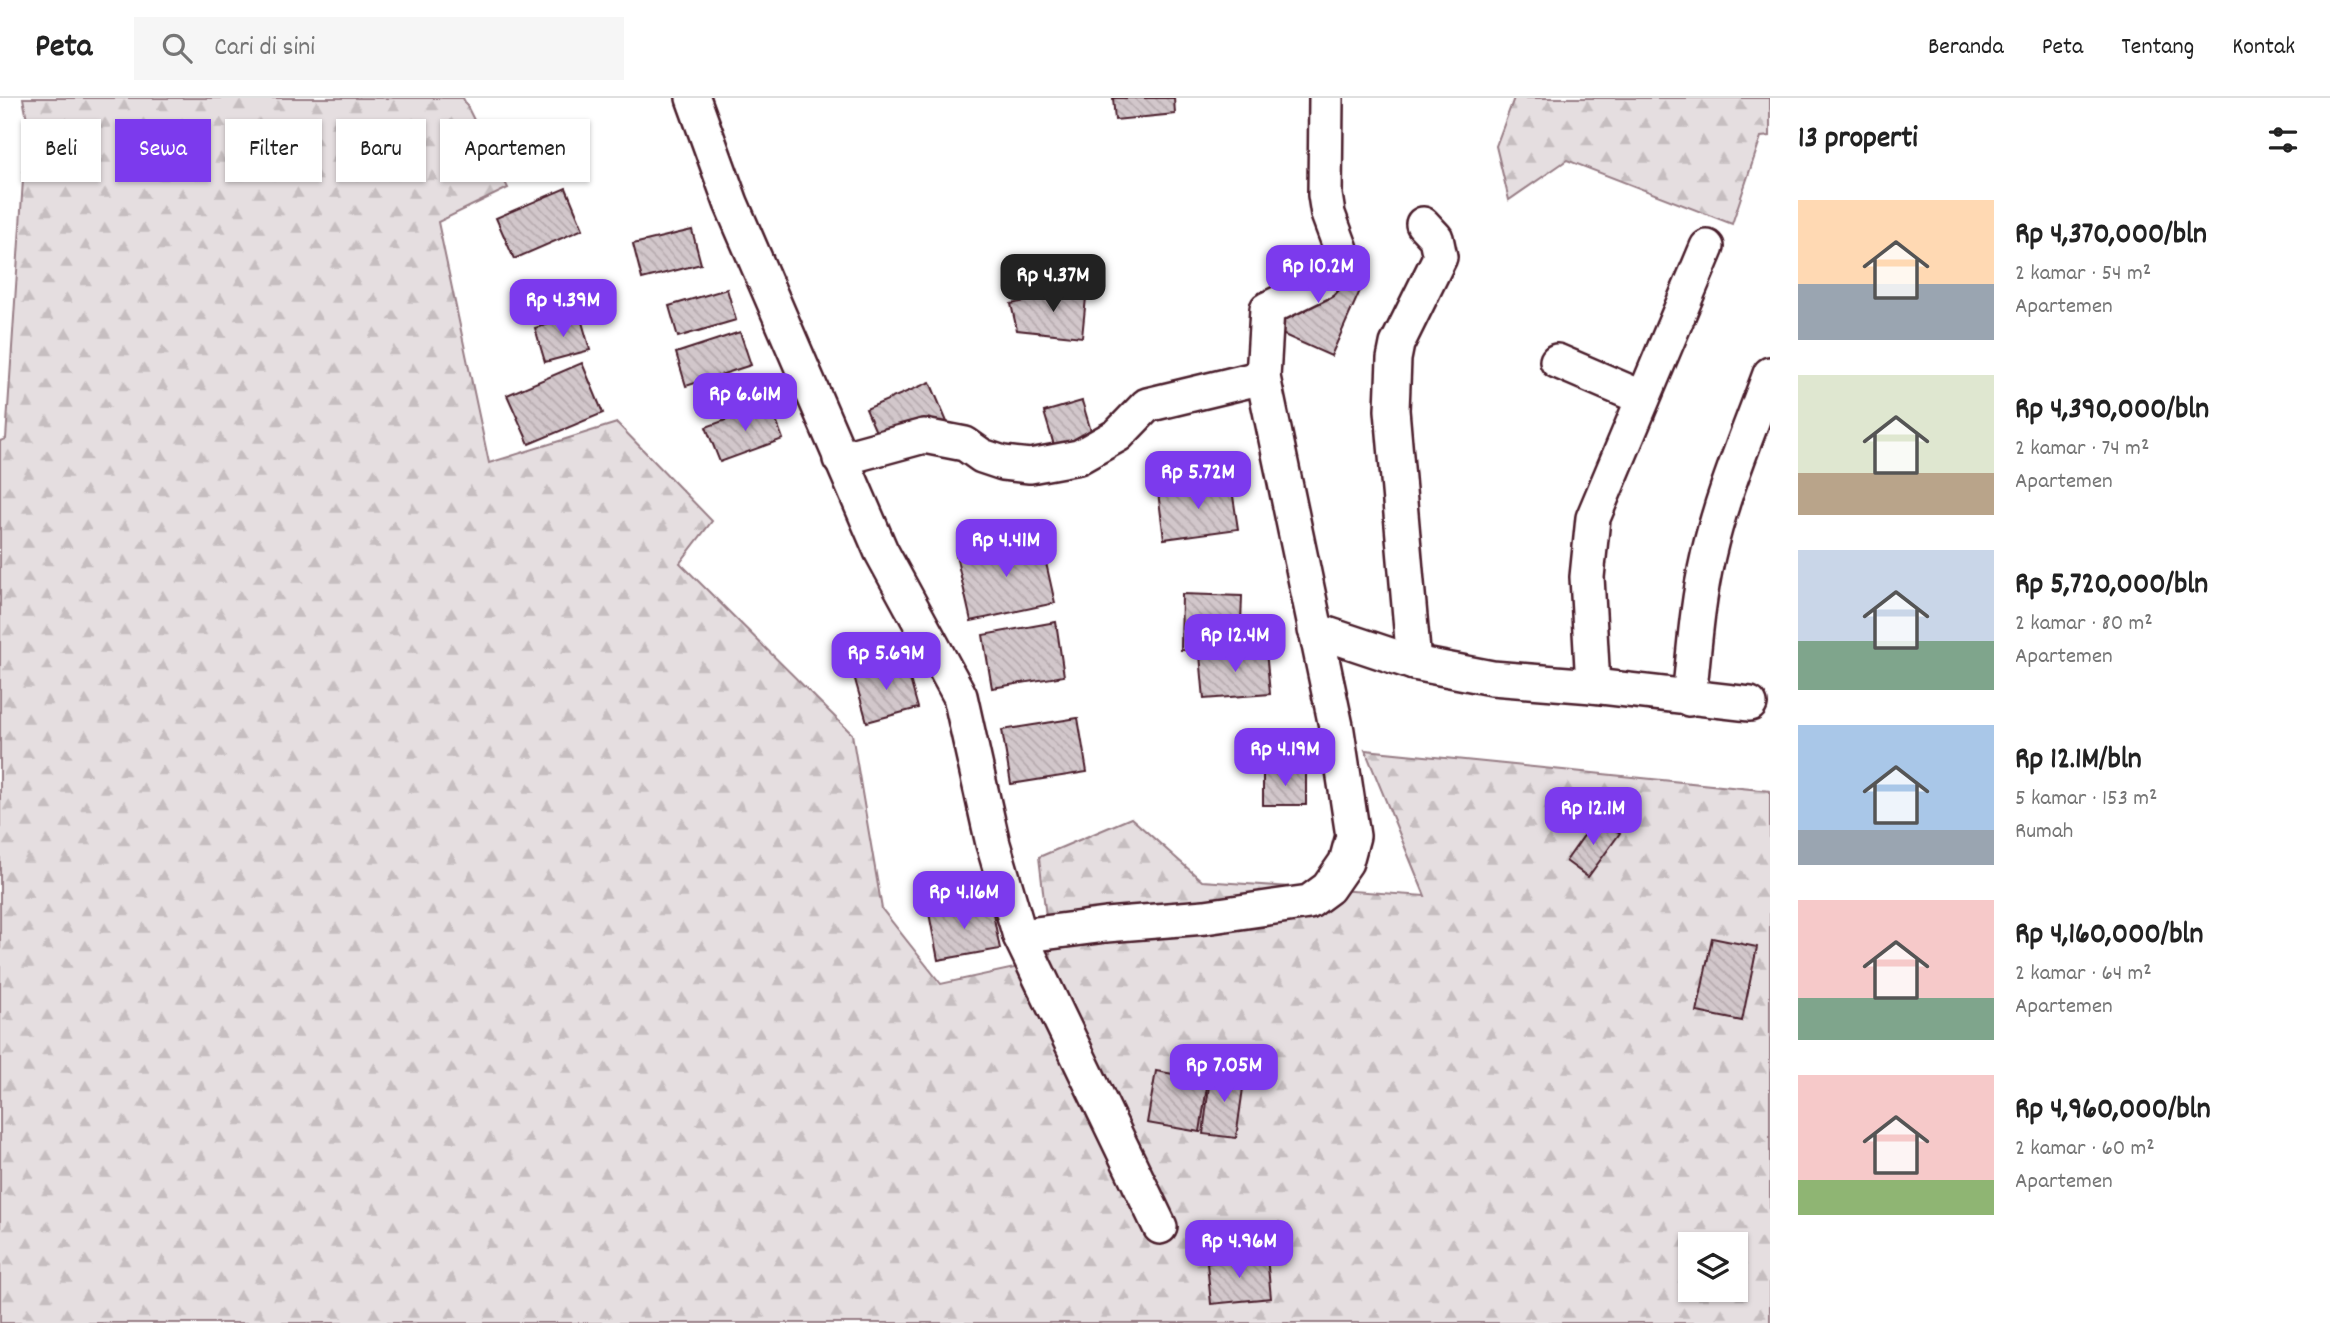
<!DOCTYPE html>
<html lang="id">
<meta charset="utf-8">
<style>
:root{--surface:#fff;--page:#f6f6f6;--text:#222;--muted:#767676;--line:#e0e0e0;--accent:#7c3aed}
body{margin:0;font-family:Dekko,sans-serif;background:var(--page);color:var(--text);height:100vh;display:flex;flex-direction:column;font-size:26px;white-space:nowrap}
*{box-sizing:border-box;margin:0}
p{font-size:23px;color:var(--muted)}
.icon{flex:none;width:38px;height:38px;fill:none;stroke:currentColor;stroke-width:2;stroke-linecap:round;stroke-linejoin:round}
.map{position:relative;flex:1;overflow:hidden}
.drawer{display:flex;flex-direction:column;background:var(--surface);width:560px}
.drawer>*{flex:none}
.guide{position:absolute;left:21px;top:21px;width:665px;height:63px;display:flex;gap:14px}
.controls{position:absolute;left:1678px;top:1134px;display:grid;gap:14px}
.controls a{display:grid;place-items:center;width:70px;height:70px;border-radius:0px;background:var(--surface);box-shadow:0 2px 5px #0004;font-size:35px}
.price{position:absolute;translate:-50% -60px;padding:0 16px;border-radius:14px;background:var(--accent);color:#fff;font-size:23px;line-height:46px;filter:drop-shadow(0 2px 4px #0008)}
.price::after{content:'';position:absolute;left:50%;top:42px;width:21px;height:16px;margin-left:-10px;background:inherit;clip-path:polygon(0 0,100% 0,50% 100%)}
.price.active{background:#222;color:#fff}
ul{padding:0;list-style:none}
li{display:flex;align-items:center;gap:21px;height:175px;padding:0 28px}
li span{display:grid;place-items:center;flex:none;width:196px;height:140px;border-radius:0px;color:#555}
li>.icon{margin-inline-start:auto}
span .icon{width:84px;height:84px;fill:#fffc;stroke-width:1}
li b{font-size:30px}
h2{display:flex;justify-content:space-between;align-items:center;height:84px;padding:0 28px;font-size:30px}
.tag{padding:0 24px;border-radius:0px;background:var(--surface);box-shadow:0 2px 5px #0004;font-size:24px;line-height:63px}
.tag.active{background:var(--accent);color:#fff}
header{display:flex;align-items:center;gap:42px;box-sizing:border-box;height:98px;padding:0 35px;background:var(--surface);border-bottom:2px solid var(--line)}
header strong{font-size:33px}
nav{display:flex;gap:38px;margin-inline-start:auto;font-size:24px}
.search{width:490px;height:63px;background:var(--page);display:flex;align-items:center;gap:18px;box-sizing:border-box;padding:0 24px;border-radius:0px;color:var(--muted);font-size:26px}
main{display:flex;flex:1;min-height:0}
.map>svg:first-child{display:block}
.forest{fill:url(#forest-firs);stroke:#987e86;stroke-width:2;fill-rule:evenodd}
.building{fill:url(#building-back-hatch);stroke:#4a1f2b;stroke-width:2}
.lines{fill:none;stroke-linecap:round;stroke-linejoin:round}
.minor-casing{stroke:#4a1f2b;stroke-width:38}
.minor{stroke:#fff;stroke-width:33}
</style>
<header>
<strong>Peta</strong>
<div class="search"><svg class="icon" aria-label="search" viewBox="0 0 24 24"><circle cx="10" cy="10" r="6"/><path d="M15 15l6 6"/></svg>Cari di sini</div>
<nav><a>Beranda</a><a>Peta</a><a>Tentang</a><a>Kontak</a></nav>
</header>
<main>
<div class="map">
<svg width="1770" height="1225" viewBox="0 0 1770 1225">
<defs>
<pattern id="forest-firs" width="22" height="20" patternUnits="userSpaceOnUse" patternTransform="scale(1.75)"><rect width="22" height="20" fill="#e5dee0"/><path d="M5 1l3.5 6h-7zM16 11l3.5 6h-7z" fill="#c6bec0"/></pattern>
<pattern id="building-back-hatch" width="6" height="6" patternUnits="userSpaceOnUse" patternTransform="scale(1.75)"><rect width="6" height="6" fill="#d2c7cb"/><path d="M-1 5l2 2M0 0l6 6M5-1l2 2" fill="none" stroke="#b6aaae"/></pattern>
</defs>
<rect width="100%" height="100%" fill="#fff"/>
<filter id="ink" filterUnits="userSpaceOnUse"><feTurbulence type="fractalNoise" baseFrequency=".0143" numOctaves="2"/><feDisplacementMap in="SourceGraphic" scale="14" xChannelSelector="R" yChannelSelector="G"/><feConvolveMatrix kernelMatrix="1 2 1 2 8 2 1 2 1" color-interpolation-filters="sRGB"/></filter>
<g filter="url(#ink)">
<g class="forest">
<path d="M23 0H463L508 90 438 124 489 365 617 325 712 423 680 465 852 636 882 811 941 886 1051 862 1039 759 1131 720 1202 783 1425 798 1365 652 1770 693V1225H0V343L6 341 27 21ZM1690 1146H1736V1192H1690Z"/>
<path d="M1514 0H1770V38L1761 39 1732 126 1567 62 1509 102 1496 48Z"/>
</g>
<g class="building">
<path d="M1113 0H1174L1175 16 1115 22Z"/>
<path d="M566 90 583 131 514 161 496 120Z"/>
<path d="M692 132 701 166 642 181 633 146Z"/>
<path d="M1324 156 1367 177 1331 258 1266 229 1290 176 1311 185Z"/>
<path d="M1087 190 1082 239 1017 232 1011 206Z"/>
<path d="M727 191 736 222 678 239 669 208Z"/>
<path d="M580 217 590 252 545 264 535 230Z"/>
<path d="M740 234 751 267 686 288 676 255Z"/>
<path d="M582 265 603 315 529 346 507 297Z"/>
<path d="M930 284 950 331 886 357 866 311Z"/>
<path d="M1082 303 1094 343 1056 354 1044 314Z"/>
<path d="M770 306 783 341 720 364 706 329Z"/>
<path d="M1231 385 1238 431 1164 441 1158 394Z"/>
<path d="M1040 438 1055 505 971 523 956 457Z"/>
<path d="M1182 496 1242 498 1240 553 1181 552Z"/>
<path d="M1056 524 1064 578 992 590 983 537Z"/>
<path d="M1266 552 1270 596 1204 601 1200 557Z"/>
<path d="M905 563 918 610 867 624 854 578Z"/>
<path d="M1078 620 1087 674 1011 686 1002 632Z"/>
<rect x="1263" y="673" width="43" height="34"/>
<path d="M1597 719 1620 735 1588 779 1566 763Z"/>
<path d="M991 805 1000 851 938 862 929 815Z"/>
<path d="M1712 840 1757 849 1742 923 1697 914Z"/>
<path d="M1211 972 1245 976 1236 1040 1203 1036Z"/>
<path d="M1156 973 1208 982 1200 1034 1147 1025Z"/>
<path d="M1267 1159 1271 1200 1211 1206 1207 1165Z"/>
</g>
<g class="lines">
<defs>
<g id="minor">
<path d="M693 0 731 105 881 453 960 598 993 746 1020 838 1160 1129"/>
<path d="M1557 263 1643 300"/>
<path d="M840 361 924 338 965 346 982 358 1003 365 1030 368 1079 359 1118 337 1147 307 1263 279"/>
<path d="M1315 532 1414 565 1492 580 1593 588 1750 606"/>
<path d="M1414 565 1392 312 1394 261 1397 246 1440 159 1436 140 1423 126"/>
<path d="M1593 588 1587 479 1593 420 1707 149"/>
<path d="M1689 601C1694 553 1697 505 1708 458 1722 396 1748 336 1770 276"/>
<path d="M1020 838 1106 827 1205 819 1309 804 1328 790 1346 764 1353 738 1337 633 1263 279 1267 211 1322 184 1334 171 1338 161 1341 151 1328 116 1325 97 1326 0"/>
</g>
</defs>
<use href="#minor" class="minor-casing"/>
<use href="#minor" class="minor"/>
</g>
</g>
</svg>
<div class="controls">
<a><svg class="icon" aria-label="layers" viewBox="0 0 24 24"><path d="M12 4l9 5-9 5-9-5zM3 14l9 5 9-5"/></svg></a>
</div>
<b class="price" style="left:1318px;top:207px">Rp 10.2M</b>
<b class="price active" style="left:1053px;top:216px">Rp 4.37M</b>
<b class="price" style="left:563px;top:241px">Rp 4.39M</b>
<b class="price" style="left:745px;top:335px">Rp 6.61M</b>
<b class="price" style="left:1198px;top:413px">Rp 5.72M</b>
<b class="price" style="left:1006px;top:481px">Rp 4.41M</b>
<b class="price" style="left:1235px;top:576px">Rp 12.4M</b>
<b class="price" style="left:886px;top:594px">Rp 5.69M</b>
<b class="price" style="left:1285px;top:690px">Rp 4.19M</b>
<b class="price" style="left:1593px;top:749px">Rp 12.1M</b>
<b class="price" style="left:964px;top:833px">Rp 4.16M</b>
<b class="price" style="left:1224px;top:1006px">Rp 7.05M</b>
<b class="price" style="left:1239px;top:1182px">Rp 4.96M</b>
<div class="guide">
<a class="tag">Beli</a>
<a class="tag active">Sewa</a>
<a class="tag">Filter</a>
<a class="tag">Baru</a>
<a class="tag">Apartemen</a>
</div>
</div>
<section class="drawer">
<h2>13 properti<svg class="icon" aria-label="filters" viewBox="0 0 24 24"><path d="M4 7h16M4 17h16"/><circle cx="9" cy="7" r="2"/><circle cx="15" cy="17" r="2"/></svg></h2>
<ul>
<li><span style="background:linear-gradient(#ffd9b3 60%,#9aa5b1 0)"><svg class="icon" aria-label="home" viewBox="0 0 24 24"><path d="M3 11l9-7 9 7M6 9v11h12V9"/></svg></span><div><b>Rp 4,370,000/bln</b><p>2 kamar · 54 m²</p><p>Apartemen</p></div></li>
<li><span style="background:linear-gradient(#dfe7d0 70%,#b9a48a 0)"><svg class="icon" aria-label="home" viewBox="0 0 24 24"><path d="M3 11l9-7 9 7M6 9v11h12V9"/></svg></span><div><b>Rp 4,390,000/bln</b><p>2 kamar · 74 m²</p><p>Apartemen</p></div></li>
<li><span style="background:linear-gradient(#c9d6e8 65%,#7fa58c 0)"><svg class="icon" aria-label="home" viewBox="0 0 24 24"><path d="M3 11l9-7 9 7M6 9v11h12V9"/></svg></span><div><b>Rp 5,720,000/bln</b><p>2 kamar · 80 m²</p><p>Apartemen</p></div></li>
<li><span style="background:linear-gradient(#a9c7e8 75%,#9aa5b1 0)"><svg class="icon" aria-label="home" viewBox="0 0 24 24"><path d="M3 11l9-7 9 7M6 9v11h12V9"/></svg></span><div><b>Rp 12.1M/bln</b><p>5 kamar · 153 m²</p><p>Rumah</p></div></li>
<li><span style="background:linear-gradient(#f6c9c9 70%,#7fa58c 0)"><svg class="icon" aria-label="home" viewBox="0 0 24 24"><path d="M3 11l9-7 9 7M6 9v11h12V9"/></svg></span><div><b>Rp 4,160,000/bln</b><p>2 kamar · 64 m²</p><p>Apartemen</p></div></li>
<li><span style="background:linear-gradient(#f6c9c9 75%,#8fb573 0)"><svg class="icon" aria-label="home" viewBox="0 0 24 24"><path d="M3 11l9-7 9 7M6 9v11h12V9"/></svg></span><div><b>Rp 4,960,000/bln</b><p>2 kamar · 60 m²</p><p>Apartemen</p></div></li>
</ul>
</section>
</main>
